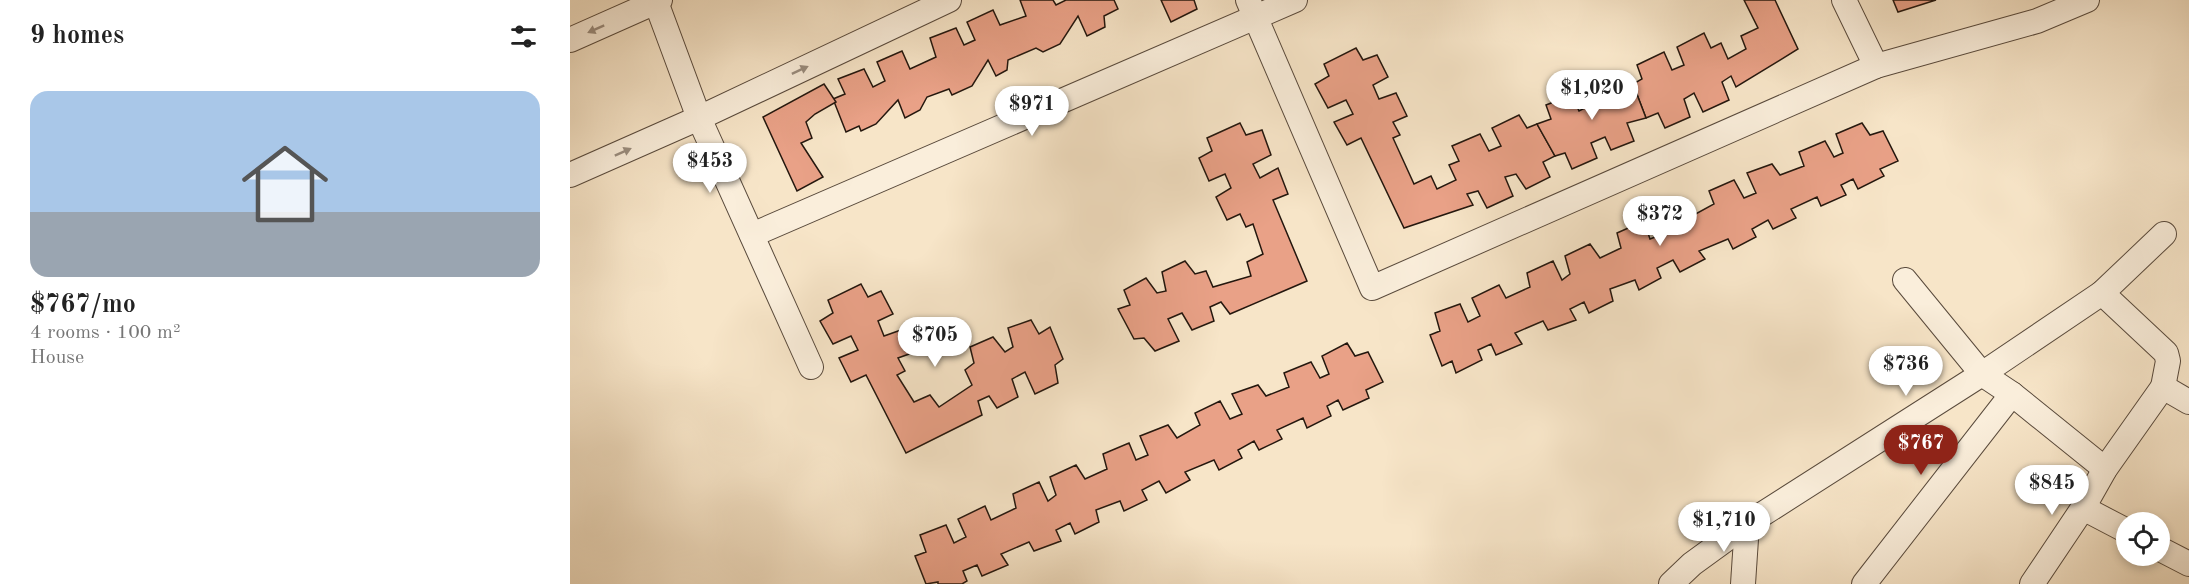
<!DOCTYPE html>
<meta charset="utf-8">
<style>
:root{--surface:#fff;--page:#f2f2f2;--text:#222;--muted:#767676;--accent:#8f2418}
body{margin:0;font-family:"Old Standard TT",serif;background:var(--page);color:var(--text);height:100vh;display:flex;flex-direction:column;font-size:22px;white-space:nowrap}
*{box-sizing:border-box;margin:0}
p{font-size:20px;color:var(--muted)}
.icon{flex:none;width:33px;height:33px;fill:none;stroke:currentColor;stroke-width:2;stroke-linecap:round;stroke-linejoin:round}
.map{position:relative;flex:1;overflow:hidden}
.sheet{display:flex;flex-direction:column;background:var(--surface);width:570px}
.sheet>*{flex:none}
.fabs{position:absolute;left:1546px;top:512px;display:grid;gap:12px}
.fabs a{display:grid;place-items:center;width:54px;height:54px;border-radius:50%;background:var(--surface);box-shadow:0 3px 9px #0003;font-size:30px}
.price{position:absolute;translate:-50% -51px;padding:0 14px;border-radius:21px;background:#fff;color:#222;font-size:20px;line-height:39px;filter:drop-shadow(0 2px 3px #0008)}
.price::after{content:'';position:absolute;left:50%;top:36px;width:18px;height:14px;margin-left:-9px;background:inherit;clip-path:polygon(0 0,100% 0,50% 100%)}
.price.active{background:var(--accent);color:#fff}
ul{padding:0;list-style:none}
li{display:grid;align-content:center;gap:12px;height:318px;padding:0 30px}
li span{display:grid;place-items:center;height:186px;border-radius:18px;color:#555}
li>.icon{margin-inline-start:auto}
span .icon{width:108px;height:108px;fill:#fffc;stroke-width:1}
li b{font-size:26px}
h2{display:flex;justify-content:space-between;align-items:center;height:72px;padding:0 30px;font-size:26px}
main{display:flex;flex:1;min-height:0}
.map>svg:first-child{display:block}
.building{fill:#e9a187;stroke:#24170e;stroke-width:1.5}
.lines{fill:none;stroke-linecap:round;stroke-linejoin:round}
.minor-casing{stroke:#594a3c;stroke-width:26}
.minor{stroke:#faeedb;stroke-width:24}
.oneway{fill:#9a8d7f}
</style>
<main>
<section class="sheet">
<h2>9 homes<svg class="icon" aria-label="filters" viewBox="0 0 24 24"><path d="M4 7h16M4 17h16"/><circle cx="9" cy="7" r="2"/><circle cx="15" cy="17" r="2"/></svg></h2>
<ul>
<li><span style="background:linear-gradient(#a9c7e8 65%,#9aa5b1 0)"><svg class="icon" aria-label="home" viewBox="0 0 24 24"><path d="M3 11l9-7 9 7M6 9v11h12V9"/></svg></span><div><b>$767/mo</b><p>4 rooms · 100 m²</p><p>House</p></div></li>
</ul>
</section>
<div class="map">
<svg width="1619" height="584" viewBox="0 0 1619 584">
<rect width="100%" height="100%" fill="#f7e5c8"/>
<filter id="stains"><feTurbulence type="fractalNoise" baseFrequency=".00333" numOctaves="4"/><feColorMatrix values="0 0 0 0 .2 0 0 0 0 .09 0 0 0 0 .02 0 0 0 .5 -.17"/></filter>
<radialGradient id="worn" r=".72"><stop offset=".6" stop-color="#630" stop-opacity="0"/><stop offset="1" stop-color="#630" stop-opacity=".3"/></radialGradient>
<g class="building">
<path d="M450 0H483L486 5 496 0H544L548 9 534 16 535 27 517 36 508 16 490 44 473 52 466 48 438 60 437 70 426 76 418 60 402 86 382 95 379 89 357 97 350 110 335 118 328 100 306 124 291 131 289 126 276 132 263 99 275 94 268 79 294 69 303 87 315 81 307 62 332 51 340 69 366 57 360 38 386 28 394 45 405 40 397 22 423 10 430 25 456 16Z"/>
<path d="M591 0H624L627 9 601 22Z"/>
<path d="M1174 0H1205L1228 49 1166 87 1161 76 1152 82 1159 100 1133 112 1124 93 1114 99 1120 117 1095 128 1088 113 1076 118 1063 84 1072 79 1067 65 1094 52 1102 70 1114 65 1107 47 1134 33 1141 48 1151 43 1158 59 1176 49 1171 36 1188 28Z"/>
<path d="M1323 0H1366L1328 12Z"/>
<path d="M786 48 793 60 807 55 818 77 803 85 809 99 826 93 837 116 823 122 830 135 823 138 844 184 861 176 867 189 886 180 879 165 889 161 882 146 910 134 919 151 931 146 922 128 949 115 957 128 967 124 985 156 973 162 980 177 956 189 946 174 935 177 943 196 917 208 908 191 897 194 903 205 834 228 791 138 777 145 764 122 783 114 776 100 758 108 745 84 759 76 754 64Z"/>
<path d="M1040 76 1047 90 1063 84 1076 118 1057 123 1064 141 1041 150 1035 137 1021 143 1027 158 1002 169 995 153 985 156 967 124 981 119 976 105 1002 95 1009 111 1021 105 1014 87Z"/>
<path d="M254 84 266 102 245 114 236 122 242 138 231 143 253 177 227 191 193 117Z"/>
<path d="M670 123 676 135 692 130 701 155 683 164 690 178 708 168 718 194 703 200 737 281 660 314 651 302 640 307 644 321 622 330 612 313 598 319 609 341 585 351 574 338 564 339 548 309 560 305 554 290 576 278 587 293 596 291 592 272 615 261 625 274 636 271 643 287 681 276 677 262 693 254 683 224 676 227 670 214 657 220 646 197 661 188 655 174 639 181 629 158 642 151 637 138Z"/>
<path d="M1292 123 1300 135 1313 131 1328 161 1310 169 1314 176 1288 189 1283 179 1271 185 1276 195 1251 206 1247 197 1221 209 1226 218 1203 229 1198 220 1182 229 1186 237 1163 249 1158 239 1129 251 1135 259 1110 272 1103 260 1087 268 1091 278 1069 290 1065 280 1040 289 1043 301 1019 313 1014 302 1000 309 1006 320 978 330 973 321 945 333 952 344 926 355 921 344 908 350 912 360 886 373 882 361 872 366 860 335 870 331 865 313 890 304 898 322 910 316 902 298 929 285 936 298 960 287 957 273 983 261 992 280 1000 274 995 256 1020 244 1030 258 1051 248 1047 233 1074 221 1080 239 1093 234 1085 215 1113 204 1122 216 1144 204 1139 191 1164 180 1174 198 1186 193 1177 173 1202 164 1210 175 1234 166 1229 152 1255 141 1264 157 1273 153 1266 134Z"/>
<path d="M291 284 298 297 311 291 323 314 308 321 314 336 331 330 342 353 328 358 335 371 327 375 344 402 360 395 369 407 402 385 395 370 404 363 400 347 423 337 435 352 443 347 438 328 461 320 469 334 480 327 493 359 485 365 488 383 465 394 455 372 442 379 448 397 427 408 419 396 408 401 412 415 336 453 296 375 281 382 269 358 288 350 281 336 263 344 250 321 263 313 258 300Z"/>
<path d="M777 343 785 356 798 352 813 382 796 390 799 398 773 410 768 400 757 406 761 416 737 428 733 418 707 430 712 439 689 450 684 441 668 450 672 458 649 470 644 460 615 472 620 480 596 493 589 481 572 490 577 500 554 511 550 501 526 510 529 522 505 534 500 523 486 530 491 541 464 551 459 542 431 554 438 565 412 576 407 565 393 571 397 581 392 584H368V582L356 584 345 556 356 552 350 535 376 525 384 543 396 537 388 519 415 506 421 520 446 508 443 494 469 482 478 501 486 495 480 477 506 465 515 479 537 469 533 454 559 443 566 460 578 455 570 436 598 425 607 438 630 425 625 413 650 401 660 419 672 414 662 394 688 385 696 396 719 387 714 373 741 362 750 378 759 374 752 356Z"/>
</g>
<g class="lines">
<defs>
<g id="minor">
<path d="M678 0 802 288 1306 66 1467 21 1517 0"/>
<path d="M1274 0 1306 66"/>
<path d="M86 2 129 118 241 367"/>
<path d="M0 40 90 0"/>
<path d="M0 175 129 118 379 0"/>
<path d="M182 235 725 0"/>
<path d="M1335 280 1412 374 1442 394 1535 469"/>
<path d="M1532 293 1596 353 1598 361 1593 387"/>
<path d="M1513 508 1557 531"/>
<path d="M1590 549 1619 564"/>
<path d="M1101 584 1122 564 1177 524 1412 374 1532 293 1594 234"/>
<path d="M1173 584 1177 524"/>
<path d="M1294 584 1442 394"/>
<path d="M1462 584 1513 508 1535 469 1593 387 1619 402"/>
</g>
</defs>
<use href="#minor" class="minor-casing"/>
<use href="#minor" class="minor"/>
</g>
<defs><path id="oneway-solid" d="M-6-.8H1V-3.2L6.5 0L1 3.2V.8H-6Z" transform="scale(1.5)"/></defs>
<g class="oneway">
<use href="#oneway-solid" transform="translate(26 29) rotate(156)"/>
<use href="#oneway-solid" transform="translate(230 70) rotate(-25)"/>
<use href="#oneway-solid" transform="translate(53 152) rotate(-24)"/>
</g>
<rect width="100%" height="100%" filter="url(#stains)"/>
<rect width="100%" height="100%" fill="url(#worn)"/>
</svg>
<div class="fabs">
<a><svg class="icon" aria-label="locate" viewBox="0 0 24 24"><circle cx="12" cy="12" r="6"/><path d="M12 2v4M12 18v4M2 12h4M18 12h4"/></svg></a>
</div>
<b class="price" style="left:1022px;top:121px">$1,020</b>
<b class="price" style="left:462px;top:137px">$971</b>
<b class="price" style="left:140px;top:194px">$453</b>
<b class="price" style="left:1090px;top:247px">$372</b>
<b class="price" style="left:365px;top:368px">$705</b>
<b class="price" style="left:1336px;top:397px">$736</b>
<b class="price active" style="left:1351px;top:476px">$767</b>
<b class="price" style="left:1482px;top:516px">$845</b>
<b class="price" style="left:1154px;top:553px">$1,710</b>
</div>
</main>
